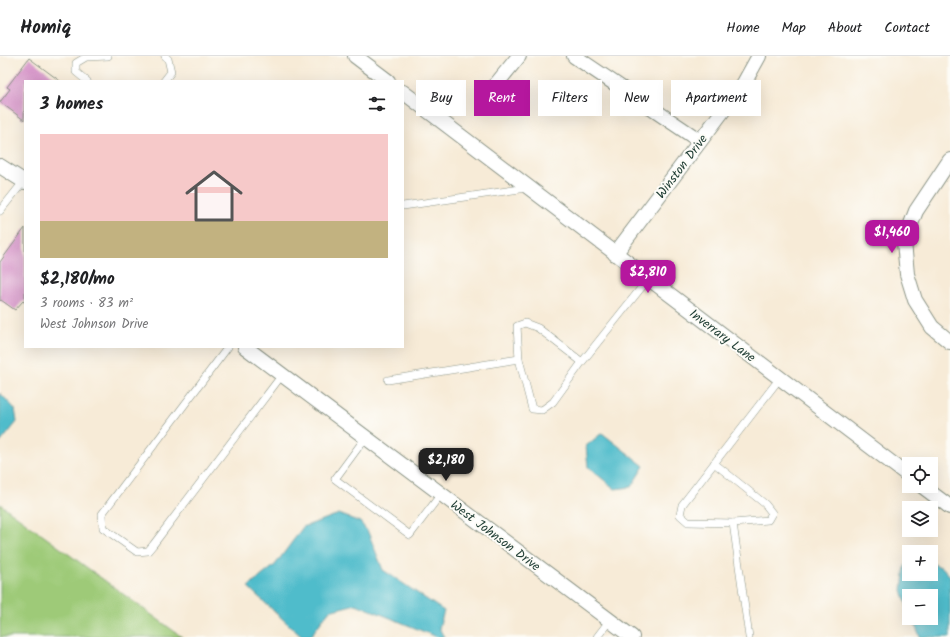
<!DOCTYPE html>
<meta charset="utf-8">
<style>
:root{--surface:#fff;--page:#f6f6f6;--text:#202124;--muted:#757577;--line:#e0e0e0;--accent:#b5179e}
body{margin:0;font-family:Kalam,sans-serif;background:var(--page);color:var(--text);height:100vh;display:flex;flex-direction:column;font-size:15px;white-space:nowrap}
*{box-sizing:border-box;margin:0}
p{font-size:13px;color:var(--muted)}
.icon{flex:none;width:22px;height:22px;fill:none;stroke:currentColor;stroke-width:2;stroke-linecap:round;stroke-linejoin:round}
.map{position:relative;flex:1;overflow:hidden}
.drawer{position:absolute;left:24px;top:24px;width:380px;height:268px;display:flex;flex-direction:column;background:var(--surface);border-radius:0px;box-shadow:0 4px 16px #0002}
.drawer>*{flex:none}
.top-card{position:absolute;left:416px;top:24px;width:380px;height:36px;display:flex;gap:8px}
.fabs{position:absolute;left:902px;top:401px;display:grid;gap:8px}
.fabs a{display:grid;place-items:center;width:36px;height:36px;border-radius:0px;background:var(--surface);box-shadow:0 4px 16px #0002;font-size:20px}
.price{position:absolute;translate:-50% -34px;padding:0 9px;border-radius:8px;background:var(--accent);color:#fff;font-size:13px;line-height:26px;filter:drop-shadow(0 1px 2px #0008)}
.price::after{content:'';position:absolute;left:50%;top:24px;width:12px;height:9px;margin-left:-6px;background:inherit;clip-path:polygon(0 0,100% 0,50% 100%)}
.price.active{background:#222;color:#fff}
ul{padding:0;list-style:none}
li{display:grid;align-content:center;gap:8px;height:212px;padding:0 16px}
li span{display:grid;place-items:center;height:124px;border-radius:0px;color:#555}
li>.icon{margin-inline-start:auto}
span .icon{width:72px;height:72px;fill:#fffc;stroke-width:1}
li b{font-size:17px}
h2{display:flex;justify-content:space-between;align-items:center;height:48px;padding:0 16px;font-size:17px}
.pill{padding:0 14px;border-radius:0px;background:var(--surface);box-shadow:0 4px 16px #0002;font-size:14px;line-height:36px}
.pill.active{background:var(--accent);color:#fff}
header{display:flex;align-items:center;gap:24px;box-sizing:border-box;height:56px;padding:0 20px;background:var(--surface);border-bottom:1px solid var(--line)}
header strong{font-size:19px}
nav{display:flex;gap:22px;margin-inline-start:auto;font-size:14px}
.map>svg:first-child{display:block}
.green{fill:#9eca78;stroke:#5e8456}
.water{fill:#50bccb;stroke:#387c80}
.building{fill:#d48fc6}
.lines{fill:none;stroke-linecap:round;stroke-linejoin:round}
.service-casing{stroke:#8b9486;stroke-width:8}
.minor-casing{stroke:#8b9486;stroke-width:16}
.service{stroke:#fff;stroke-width:7}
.minor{stroke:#fff;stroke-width:14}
.labels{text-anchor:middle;stroke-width:4;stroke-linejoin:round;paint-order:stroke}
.street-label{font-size:13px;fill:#1f3d34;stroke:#fdfcf7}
</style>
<header>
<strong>Homiq</strong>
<nav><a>Home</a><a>Map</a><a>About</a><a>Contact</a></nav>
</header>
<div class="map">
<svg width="950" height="581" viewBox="0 0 950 581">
<rect width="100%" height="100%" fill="#fdfcf7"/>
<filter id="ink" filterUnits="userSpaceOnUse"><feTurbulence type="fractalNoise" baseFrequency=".025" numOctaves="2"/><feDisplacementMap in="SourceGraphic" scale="8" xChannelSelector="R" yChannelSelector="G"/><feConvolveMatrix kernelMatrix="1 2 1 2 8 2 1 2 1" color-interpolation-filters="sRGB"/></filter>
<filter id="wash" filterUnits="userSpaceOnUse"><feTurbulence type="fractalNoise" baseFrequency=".012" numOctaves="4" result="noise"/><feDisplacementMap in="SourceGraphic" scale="16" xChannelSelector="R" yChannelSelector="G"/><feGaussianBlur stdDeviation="0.9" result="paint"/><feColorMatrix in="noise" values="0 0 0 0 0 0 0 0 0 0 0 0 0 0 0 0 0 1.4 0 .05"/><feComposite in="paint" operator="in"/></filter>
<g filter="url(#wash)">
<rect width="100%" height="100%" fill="#f7ebd7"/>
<path class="green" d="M0 448 182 581H0Z"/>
<g class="water">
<path d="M0 337 15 353 17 366 0 387Z"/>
<path d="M602 377 644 410 631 431 615 433 588 411 586 390Z"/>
<path d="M339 458 360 466 368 476 383 514 444 555 439 572 444 581H437L356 548 329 555 310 581H302L248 531 275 509 303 471Z"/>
<path d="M909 507V518H931V507L943 512 950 520V581H920L912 562H931V540H909V556L902 534 905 510Z"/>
</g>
<g id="blocks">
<g class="building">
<path d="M29 2 60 25H25L24 64 0 46 10 33 7 31Z"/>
<path d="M25 172V247L23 245 15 254 1 244 0 245V206Z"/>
</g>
</g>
</g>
<g filter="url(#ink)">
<use href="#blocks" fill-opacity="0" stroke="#8b9486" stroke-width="1"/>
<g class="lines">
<defs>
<g id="service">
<path d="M87 25 76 16V7L86 1 108 0"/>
<path d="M164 25 171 16 168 3 165 0"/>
<path d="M403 150 527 132"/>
<path d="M0 155 24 125"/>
<path d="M228 291 102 458 103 472 137 496 148 495 153 489 282 319"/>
<path d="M582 306 538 272 525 267 517 270 519 303 532 353 542 354 553 346 582 306 649 222"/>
<path d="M388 324 519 303"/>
<path d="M366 381 335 423 410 479 441 438"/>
<path d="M714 407 765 448 772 457 768 464 733 467 688 466 680 459 682 449 780 322"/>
<path d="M733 467 749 581"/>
<path d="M597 581 610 564"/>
</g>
<g id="minor">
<path d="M355 0 388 25"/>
<path d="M574 0 700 85"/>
<path d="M403 36 909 420"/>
<path d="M489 37 519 0"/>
<path d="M950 104 916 155 904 186 907 218 915 244 932 271 950 286"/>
<path d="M0 110 25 126"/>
<path d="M615 198 744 27 759 0"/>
<path d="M245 291 632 581"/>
<path d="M922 430 950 451"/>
</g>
</defs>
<use href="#service" class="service-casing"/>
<use href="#minor" class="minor-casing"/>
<use href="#service" class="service"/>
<use href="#minor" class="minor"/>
</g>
</g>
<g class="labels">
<g class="street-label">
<text transform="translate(681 110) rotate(-53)" y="5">Winston Drive</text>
<text transform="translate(723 279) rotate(37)" y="5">Inverrary Lane</text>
<text transform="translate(496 479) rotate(37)" y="5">West Johnson Drive</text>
</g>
</g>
</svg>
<div class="fabs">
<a><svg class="icon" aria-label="locate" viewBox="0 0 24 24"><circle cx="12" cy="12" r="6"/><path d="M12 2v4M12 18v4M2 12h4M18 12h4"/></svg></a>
<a><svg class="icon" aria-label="layers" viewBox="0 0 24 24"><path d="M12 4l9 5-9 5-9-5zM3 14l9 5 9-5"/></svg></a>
<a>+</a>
<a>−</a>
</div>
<b class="price" style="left:892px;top:198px">$1,460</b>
<b class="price" style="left:648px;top:238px">$2,810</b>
<b class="price active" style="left:446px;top:426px">$2,180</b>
<div class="top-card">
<a class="pill">Buy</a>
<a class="pill active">Rent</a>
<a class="pill">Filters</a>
<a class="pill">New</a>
<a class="pill">Apartment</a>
</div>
<section class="drawer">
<h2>3 homes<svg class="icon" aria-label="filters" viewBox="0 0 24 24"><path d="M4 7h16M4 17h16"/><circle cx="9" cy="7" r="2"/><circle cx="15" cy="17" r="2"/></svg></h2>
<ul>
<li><span style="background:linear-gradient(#f6c9c9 70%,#c2b280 0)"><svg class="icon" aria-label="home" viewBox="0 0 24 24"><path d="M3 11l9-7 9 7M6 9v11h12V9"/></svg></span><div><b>$2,180/mo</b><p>3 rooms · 83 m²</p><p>West Johnson Drive</p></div></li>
</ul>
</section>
</div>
